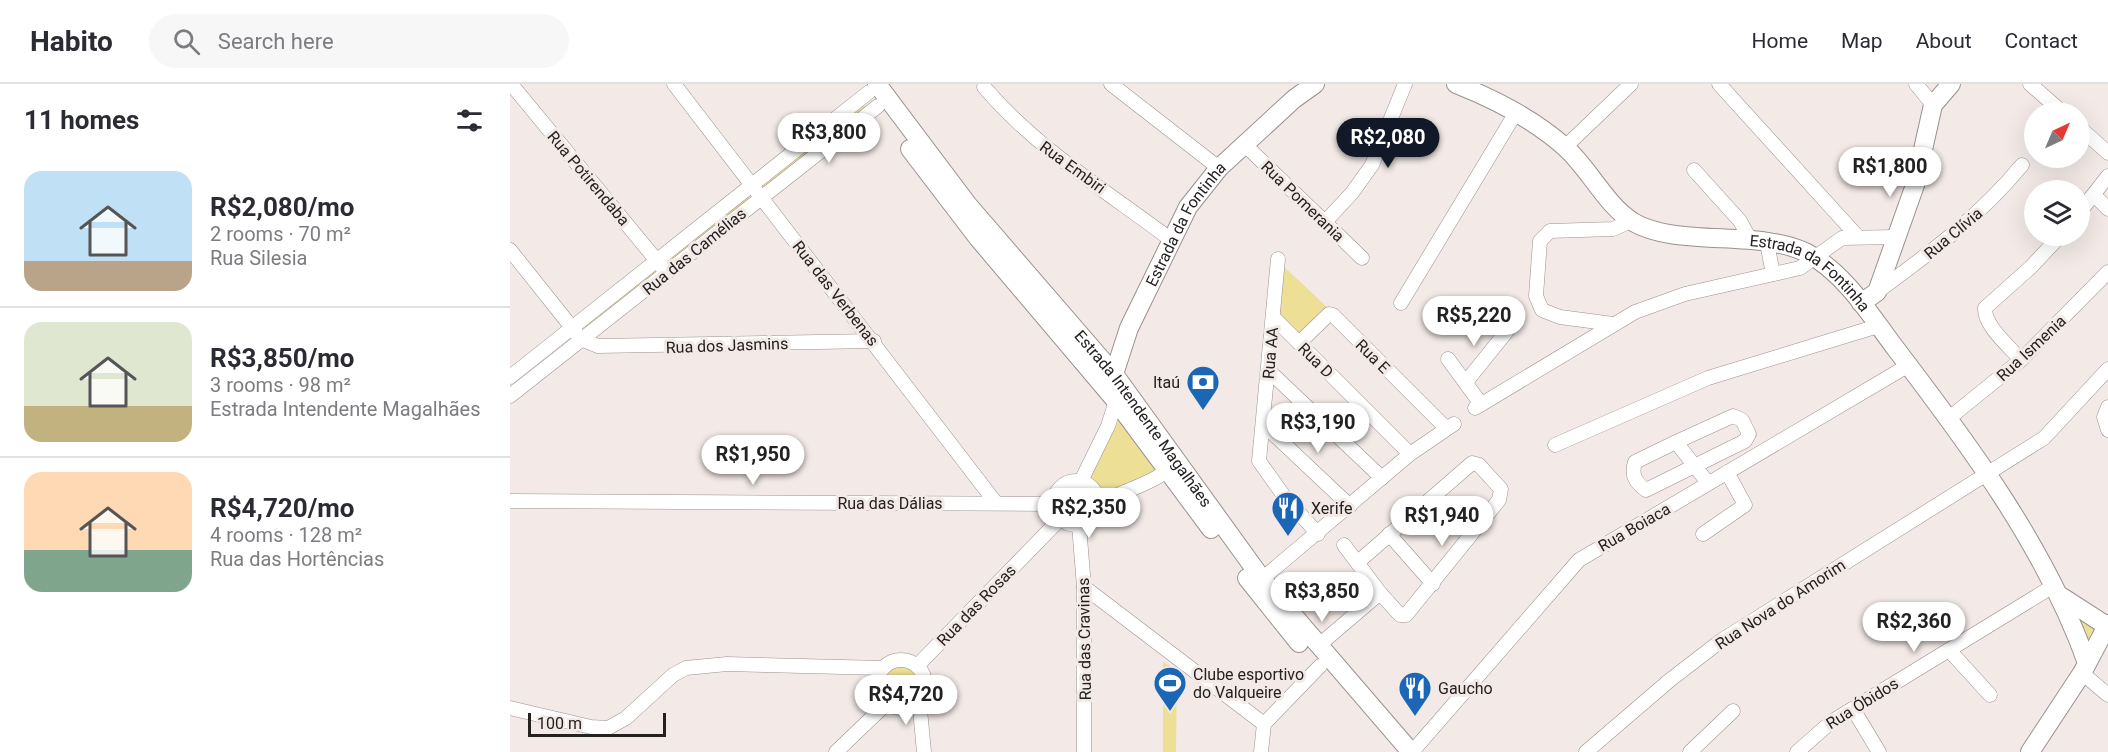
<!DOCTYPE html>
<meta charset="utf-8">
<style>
:root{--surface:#fff;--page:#f7f7f7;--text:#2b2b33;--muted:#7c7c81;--line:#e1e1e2;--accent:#111827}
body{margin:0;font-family:Roboto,sans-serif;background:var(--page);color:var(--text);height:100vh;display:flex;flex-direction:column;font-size:22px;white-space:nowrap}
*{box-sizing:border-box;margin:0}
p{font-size:20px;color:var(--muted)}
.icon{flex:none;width:33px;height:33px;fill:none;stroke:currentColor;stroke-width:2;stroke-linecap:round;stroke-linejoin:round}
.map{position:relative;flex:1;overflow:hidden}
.sheet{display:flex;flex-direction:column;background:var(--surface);width:510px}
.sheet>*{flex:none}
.needle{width:39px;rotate:44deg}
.buttons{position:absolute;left:1514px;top:18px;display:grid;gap:12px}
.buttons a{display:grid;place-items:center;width:66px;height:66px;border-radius:50%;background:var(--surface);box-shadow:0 6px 24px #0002;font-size:30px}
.scale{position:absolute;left:18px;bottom:15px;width:138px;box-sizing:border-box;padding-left:6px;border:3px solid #242120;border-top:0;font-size:16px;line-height:21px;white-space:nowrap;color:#242120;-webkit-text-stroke:4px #f3eae7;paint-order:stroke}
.price{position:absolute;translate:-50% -51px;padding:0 14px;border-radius:21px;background:#fff;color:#222;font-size:20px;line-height:39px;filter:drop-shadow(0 2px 3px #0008)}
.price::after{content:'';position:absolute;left:50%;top:36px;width:18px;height:14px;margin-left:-9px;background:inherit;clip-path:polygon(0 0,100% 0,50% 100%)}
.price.on{background:var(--accent);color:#fff}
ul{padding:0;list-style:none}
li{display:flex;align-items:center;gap:18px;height:150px;padding:0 24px}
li+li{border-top:2px solid var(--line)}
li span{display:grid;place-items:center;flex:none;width:168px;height:120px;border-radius:18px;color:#555}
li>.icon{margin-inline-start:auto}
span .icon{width:72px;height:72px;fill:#fffc;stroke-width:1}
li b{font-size:26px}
h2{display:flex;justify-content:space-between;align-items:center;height:72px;padding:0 24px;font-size:26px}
header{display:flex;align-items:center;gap:36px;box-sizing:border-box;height:84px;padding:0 30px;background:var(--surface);border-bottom:2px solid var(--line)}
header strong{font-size:28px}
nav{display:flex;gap:33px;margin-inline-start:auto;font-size:21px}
.search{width:420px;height:54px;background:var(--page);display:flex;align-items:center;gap:15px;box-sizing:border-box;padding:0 21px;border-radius:33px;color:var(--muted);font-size:22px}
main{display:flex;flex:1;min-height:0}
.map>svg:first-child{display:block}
.green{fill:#eddf95}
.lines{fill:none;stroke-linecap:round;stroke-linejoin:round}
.minor-casing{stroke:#99918e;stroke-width:15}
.major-casing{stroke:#99918e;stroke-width:20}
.minor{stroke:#fff;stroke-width:14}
.major{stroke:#fff;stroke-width:18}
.labels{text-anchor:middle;stroke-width:6;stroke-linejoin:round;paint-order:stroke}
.street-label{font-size:16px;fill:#242120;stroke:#f3eae7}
.poi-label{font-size:16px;fill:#242120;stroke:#f3eae7;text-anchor:start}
</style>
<header>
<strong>Habito</strong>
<div class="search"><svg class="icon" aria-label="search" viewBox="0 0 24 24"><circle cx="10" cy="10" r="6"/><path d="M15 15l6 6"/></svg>Search here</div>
<nav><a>Home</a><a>Map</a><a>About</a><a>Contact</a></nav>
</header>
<main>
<section class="sheet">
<h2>11 homes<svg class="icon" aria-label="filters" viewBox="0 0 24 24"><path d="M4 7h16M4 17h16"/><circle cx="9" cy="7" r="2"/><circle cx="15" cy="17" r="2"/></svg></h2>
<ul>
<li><span style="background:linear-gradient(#bfe0f5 75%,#b9a48a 0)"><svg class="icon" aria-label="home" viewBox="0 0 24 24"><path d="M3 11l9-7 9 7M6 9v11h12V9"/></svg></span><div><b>R$2,080/mo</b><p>2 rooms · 70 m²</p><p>Rua Silesia</p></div></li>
<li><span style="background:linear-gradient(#dfe7d0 70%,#c2b280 0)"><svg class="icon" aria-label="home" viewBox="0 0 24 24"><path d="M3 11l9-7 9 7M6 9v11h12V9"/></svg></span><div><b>R$3,850/mo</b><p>3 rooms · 98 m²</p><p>Estrada Intendente Magalhães</p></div></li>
<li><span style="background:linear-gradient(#ffd9b3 65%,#7fa58c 0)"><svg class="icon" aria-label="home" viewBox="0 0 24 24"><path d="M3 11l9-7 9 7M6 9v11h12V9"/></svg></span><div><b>R$4,720/mo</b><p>4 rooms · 128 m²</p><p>Rua das Hortências</p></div></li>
</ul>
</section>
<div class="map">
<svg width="1598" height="668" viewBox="0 0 1598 668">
<rect width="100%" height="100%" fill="#f3eae7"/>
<g class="green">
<path d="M352 18 357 24 255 106 251 105 249 97Z"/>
<path d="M238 112 240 115 160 179 157 176Z"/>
<path d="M770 179 817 223 788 253 766 232Z"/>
<path d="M144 185 148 188 76 244 73 242Z"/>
<path d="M610 335 652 384 598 409 580 428 569 436C555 436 549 427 549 415L560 403 568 401Z"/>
<path d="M1566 534 1589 540 1580 560Z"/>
<path d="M394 578 406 582 412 593 405 614 387 618 377 616C363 597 371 583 394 578Z"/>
<path d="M653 578 667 586 666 668H653Z"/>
</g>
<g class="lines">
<defs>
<g id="minor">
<path d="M1 0 152 183"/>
<path d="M164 0 486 419"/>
<path d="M601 0 709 84"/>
<path d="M1209 0 1348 153"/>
<path d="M1406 0 1423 21"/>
<path d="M1520 0 1552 28"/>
<path d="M474 3C526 64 596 107 660 155"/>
<path d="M1569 43 1598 69"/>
<path d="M734 60 852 174"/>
<path d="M1055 63 1121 0"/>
<path d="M1184 86 1230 137 1241 157"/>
<path d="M1584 111 1598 125"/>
<path d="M1569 129 1598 92"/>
<path d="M815 138 842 109 862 81 895 0"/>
<path d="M1257 159 1263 190"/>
<path d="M0 166 71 255 88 262 364 257"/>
<path d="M768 175 749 377 774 412 808 450"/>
<path d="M1367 208C1420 169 1470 132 1512 81"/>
<path d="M891 219 1005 30"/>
<path d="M763 233 900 370"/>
<path d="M1103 240 1050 233 1032 226 1026 212 1030 157 1040 147 1103 145 1121 137"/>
<path d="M789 259 819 230 823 231 936 344"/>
<path d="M938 275 971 320"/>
<path d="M1511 276C1500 263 1474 242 1475 224L1521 183 1550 152"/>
<path d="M758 286 872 394"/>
<path d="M0 293 359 8"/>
<path d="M956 298 997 247"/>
<path d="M0 312 368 22"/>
<path d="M1598 323 1594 333 1598 346"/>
<path d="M965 324 1125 228 1175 210 1290 184 1332 154 1385 153"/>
<path d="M1438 335 1511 276 1598 188"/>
<path d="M754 341 840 422"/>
<path d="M1166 358 1223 332 1232 336 1239 350 1235 357 1136 406C1125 398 1121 391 1125 378L1166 358 1198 399"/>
<path d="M1045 361 1198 294 1368 242"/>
<circle cx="566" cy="419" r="22"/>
<path d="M571 397 598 342 606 317"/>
<path d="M0 417 543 420"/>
<path d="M588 421C607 408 654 397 663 379"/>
<path d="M569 441 574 503V668"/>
<path d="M879 450 923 500"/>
<path d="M1193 450 1235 421 1217 388"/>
<path d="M834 461 870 509 890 531H896L989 416 991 405 969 381 962 379 848 478"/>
<path d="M752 495 900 370 944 340"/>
<path d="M574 503 754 640"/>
<path d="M808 562 870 509"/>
<path d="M1439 566 1480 611"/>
<circle cx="391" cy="600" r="24"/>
<path d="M407 582 550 435"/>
<path d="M1572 589 1598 611"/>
<path d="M409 615 414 668"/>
<path d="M0 624 81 643 98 644 116 634 163 591 176 584 217 580 373 584"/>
<path d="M1343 625 1369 668"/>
<path d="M326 668 377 619"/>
<path d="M751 668 754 640 810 582"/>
<path d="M902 668 1069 476 1399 281"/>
<path d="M1076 668 1160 596 1212 556 1534 354 1598 285"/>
<path d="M1180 668 1223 627"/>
<path d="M1287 668 1321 638 1545 501"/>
</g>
<g id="major">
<path id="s1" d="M367 0 458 121 604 290 752 495 901 668"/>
<path id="s2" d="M946 0C984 15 1026 37 1056 64 1080 86 1096 121 1123 138 1167 164 1250 145 1297 169 1335 189 1361 232 1386 265 1460 362 1536 464 1577 579"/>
<path d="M400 65 468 154 606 317 701 445"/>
<path d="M1351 219 1367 208 1405 101 1423 21 1441 0"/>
<path id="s3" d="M604 299V290L619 244 678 123 709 84 784 15 805 0"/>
<path d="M737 494 789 559"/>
<path d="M1552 513 1597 542"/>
<path d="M1520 668 1572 589 1598 540"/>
</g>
</defs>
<use href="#minor" class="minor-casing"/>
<use href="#major" class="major-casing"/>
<use href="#minor" class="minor"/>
<use href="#major" class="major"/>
</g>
<defs>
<symbol id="bank-pin" viewBox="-11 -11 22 30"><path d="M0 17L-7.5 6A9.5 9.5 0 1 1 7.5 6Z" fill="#1c66b6" stroke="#f3eae7"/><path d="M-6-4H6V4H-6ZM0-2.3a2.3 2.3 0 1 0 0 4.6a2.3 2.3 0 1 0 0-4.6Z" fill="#fff"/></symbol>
<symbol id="restaurant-pin" viewBox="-11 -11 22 30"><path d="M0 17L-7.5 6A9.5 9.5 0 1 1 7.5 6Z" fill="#1c66b6" stroke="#f3eae7"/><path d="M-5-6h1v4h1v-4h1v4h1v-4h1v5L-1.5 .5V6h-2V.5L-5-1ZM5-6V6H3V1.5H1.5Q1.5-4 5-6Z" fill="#fff"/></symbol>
<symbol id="stadium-pin" viewBox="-11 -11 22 30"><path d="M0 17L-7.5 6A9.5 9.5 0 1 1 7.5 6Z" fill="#1c66b6" stroke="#f3eae7"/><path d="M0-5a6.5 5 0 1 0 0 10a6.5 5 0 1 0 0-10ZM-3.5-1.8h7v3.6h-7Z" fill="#fff"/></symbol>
</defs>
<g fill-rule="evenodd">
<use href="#bank-pin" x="674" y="279" width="38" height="52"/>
<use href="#restaurant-pin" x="759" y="405" width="38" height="52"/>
<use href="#stadium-pin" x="641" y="580" width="38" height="52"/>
<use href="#restaurant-pin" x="886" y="585" width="38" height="52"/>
</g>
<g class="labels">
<g class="street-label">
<text transform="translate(563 83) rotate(36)" y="6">Rua Embiri</text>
<text transform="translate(79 94) rotate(50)" y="6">Rua Potirendaba</text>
<text transform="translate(793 117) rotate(44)" y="6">Rua Pomerania</text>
<text dy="6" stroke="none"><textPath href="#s3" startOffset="176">Estrada da Fontinha</textPath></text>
<text transform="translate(1443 149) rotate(-40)" y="6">Rua Clívia</text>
<text transform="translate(184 167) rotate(-39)" y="6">Rua das Camélias</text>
<text dy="6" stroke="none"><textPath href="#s2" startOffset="418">Estrada da Fontinha</textPath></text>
<text transform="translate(326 209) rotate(52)" y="6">Rua das Verbenas</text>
<text transform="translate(217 261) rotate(-2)" y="6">Rua dos Jasmins</text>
<text transform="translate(1521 264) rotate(-43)" y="6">Rua Ismenia</text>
<text transform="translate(760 269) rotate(-85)" y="6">Rua AA</text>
<text transform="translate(863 272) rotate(45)" y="6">Rua E</text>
<text transform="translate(806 276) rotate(45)" y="6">Rua D</text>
<text dy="6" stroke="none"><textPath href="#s1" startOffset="428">Estrada Intendente Magalhães</textPath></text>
<text x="380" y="425">Rua das Dálias</text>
<text transform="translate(1124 443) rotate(-30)" y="6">Rua Boiaca</text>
<text transform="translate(1270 520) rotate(-33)" y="6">Rua Nova do Amorim</text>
<text transform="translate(466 521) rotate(-46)" y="6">Rua das Rosas</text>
<text transform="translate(574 555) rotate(-91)" y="6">Rua das Cravinas</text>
<text transform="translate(1352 619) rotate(-32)" y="6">Rua Óbidos</text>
</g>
<g class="poi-label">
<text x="670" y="304" text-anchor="end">Itaú</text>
<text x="801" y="430">Xerife</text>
<text x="683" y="596">Clube esportivo<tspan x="683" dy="18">do Valqueire</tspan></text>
<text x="928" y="610">Gaucho</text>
</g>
</g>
</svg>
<div class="buttons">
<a><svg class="needle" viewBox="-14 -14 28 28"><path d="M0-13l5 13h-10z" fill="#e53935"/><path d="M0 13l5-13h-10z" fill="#7c7c81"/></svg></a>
<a><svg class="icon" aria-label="layers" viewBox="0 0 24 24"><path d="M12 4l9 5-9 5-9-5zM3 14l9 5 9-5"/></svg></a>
</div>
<div class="scale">100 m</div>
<b class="price" style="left:319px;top:80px">R$3,800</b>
<b class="price on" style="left:878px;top:85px">R$2,080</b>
<b class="price" style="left:1380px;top:114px">R$1,800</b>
<b class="price" style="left:964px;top:263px">R$5,220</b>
<b class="price" style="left:808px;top:370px">R$3,190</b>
<b class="price" style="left:243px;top:402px">R$1,950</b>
<b class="price" style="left:579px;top:455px">R$2,350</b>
<b class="price" style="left:932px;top:463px">R$1,940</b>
<b class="price" style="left:812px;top:539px">R$3,850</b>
<b class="price" style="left:1404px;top:569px">R$2,360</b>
<b class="price" style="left:396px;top:642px">R$4,720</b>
</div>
</main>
